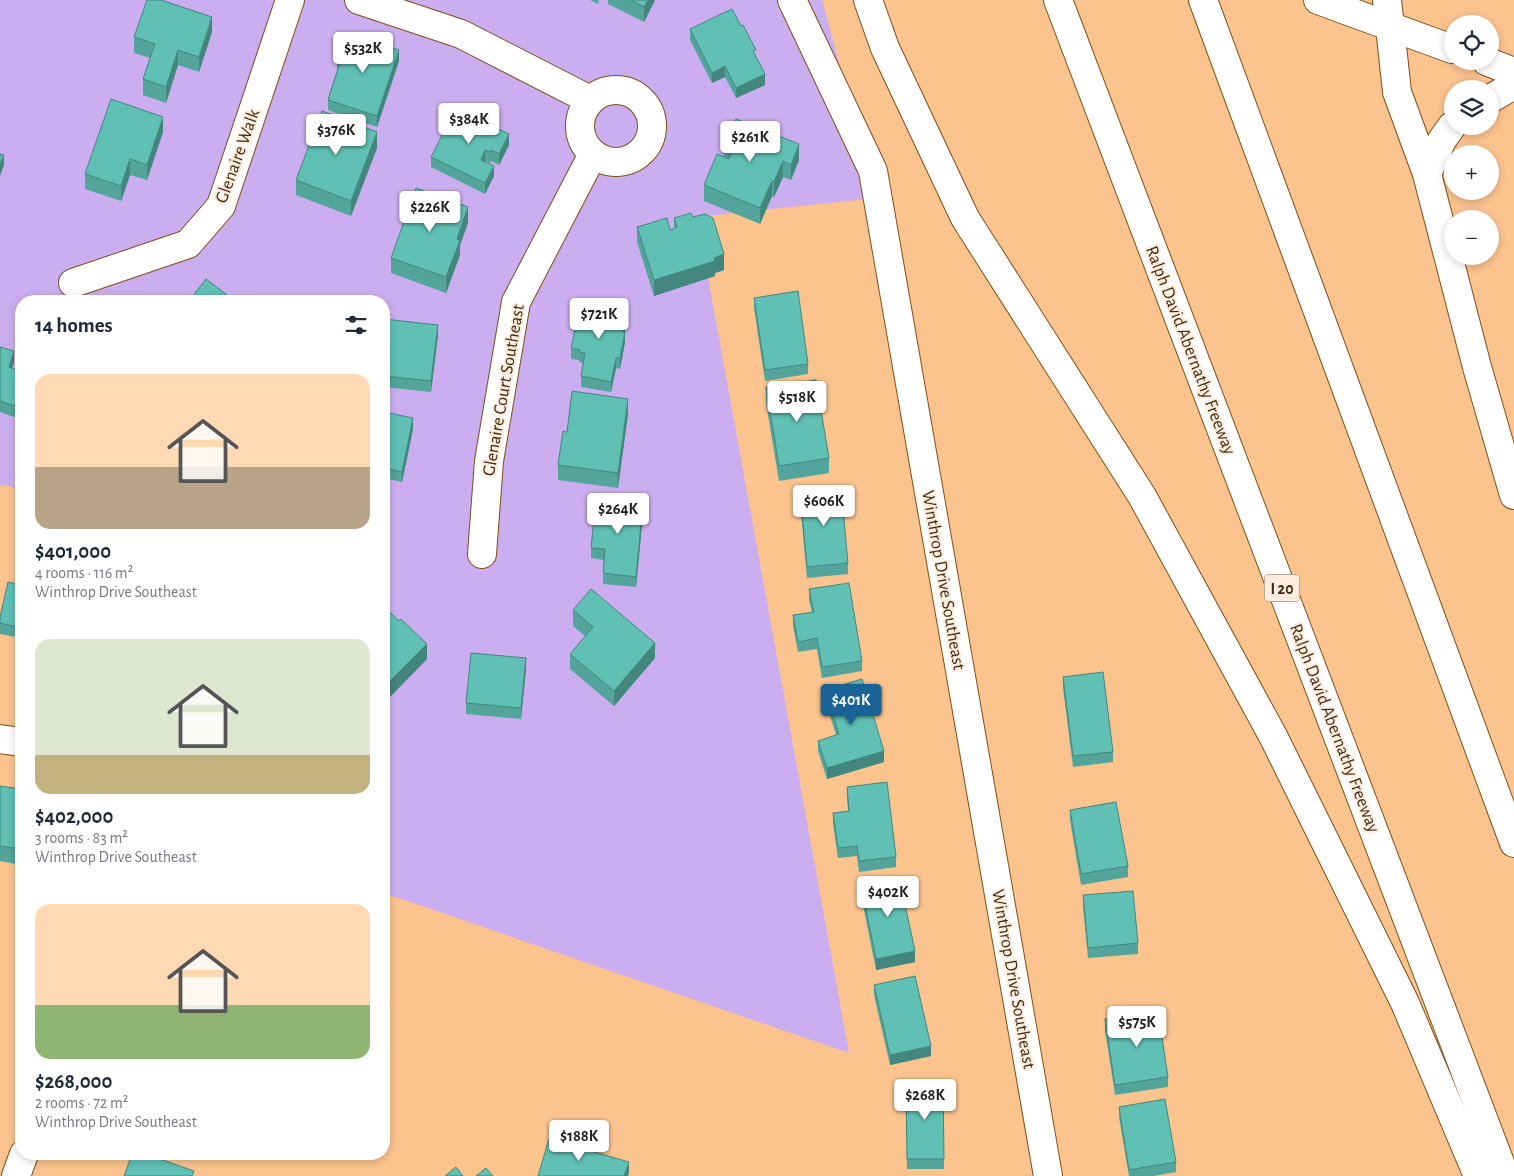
<!DOCTYPE html>
<meta charset="utf-8">
<style>
:root{--surface:#fff;--page:#f2f2f3;--text:#1f2937;--muted:#747a83;--accent:#196397}
body{margin:0;font-family:"Alegreya Sans",sans-serif;background:var(--page);color:var(--text);height:100vh;display:flex;flex-direction:column;font-size:19px;white-space:nowrap}
*{box-sizing:border-box;margin:0}
p{font-size:16px;color:var(--muted)}
.icon{flex:none;width:28px;height:28px;fill:none;stroke:currentColor;stroke-width:2;stroke-linecap:round;stroke-linejoin:round}
.map{position:relative;flex:1;overflow:hidden}
.details{position:absolute;left:15px;top:295px;width:375px;height:865px;display:flex;flex-direction:column;background:var(--surface);border-radius:20px;box-shadow:0 2px 8px #0003}
.details>*{flex:none}
.fabs{position:absolute;left:1444px;top:15px;display:grid;gap:10px}
.fabs a{display:grid;place-items:center;width:55px;height:55px;border-radius:50%;background:var(--surface);box-shadow:0 2px 8px #0003;font-size:25px}
.price{position:absolute;translate:-50% -42px;padding:0 11px;border-radius:5px;background:#fff;color:#222;font-size:16px;line-height:32px;filter:drop-shadow(0 1px 2px #0008)}
.price::after{content:'';position:absolute;left:50%;top:30px;width:15px;height:11px;margin-left:-8px;background:inherit;clip-path:polygon(0 0,100% 0,50% 100%)}
.price.selected{background:var(--accent);color:#fff}
ul{padding:0;list-style:none}
li{display:grid;align-content:center;gap:10px;height:265px;padding:0 20px}
li span{display:grid;place-items:center;height:155px;border-radius:15px;color:#555}
li>.icon{margin-inline-start:auto}
span .icon{width:90px;height:90px;fill:#fffc;stroke-width:1}
li b{font-size:21px}
h2{display:flex;justify-content:space-between;align-items:center;height:60px;padding:0 20px;font-size:21px}
.map>svg:first-child{display:block}
.green{fill:#cbaef0}
.lines{fill:none;stroke-linecap:round;stroke-linejoin:round}
.minor-casing{stroke:#7f4e17;stroke-width:30}
.secondary-casing{stroke:#7f4e17;stroke-width:30}
.motorway-casing{stroke:#7f4e17;stroke-width:30}
.minor{stroke:#fff;stroke-width:28}
.secondary{stroke:#fff;stroke-width:28}
.motorway{stroke:#fff;stroke-width:28}
.wall{fill:#53a59b}
.shaded-wall{fill:#43867e}
.building{fill:#60c0b4;stroke:#43867e}
.labels{text-anchor:middle;stroke-width:4;stroke-linejoin:round;paint-order:stroke}
.shield{fill:#feeddd;stroke:#786450;stroke-width:1}
.shield-label{font-size:16px;font-weight:bold;fill:#3f2a14}
.street-label{font-size:18px;fill:#3f2a14;stroke:#feeddd}
</style>
<div class="map">
<svg width="1514" height="1176" viewBox="0 0 1514 1176">
<rect width="100%" height="100%" fill="#fbc38e"/>
<path class="green" d="M0 0H822L876 198 697 217 849 1053 384 893V301H21V488L0 485Z"/>
<g class="lines">
<defs>
<g id="minor">
<path d="M359 0 461 34 590 100"/>
<path d="M792 0 873 171 1048 1176"/>
<circle cx="616" cy="126" r="36"/>
<path d="M73 283 188 244 221 206 290 0"/>
<path d="M482 554 489 461 516 302 593 154"/>
<path d="M0 739 21 742"/>
<path d="M16 1176 24 1154"/>
</g>
<g id="secondary">
<path d="M1318 0 1452 49"/>
<path d="M1486 61 1514 72"/>
</g>
<g id="motorway">
<path d="M868 0 885 48 965 218 1142 496 1273 736 1405 1003 1478 1176"/>
<path d="M1058 0 1505 1176"/>
<path d="M1203 0 1514 843"/>
<path d="M1387 0 1397 92 1427 174 1477 367 1514 495"/>
<path d="M1490 99 1514 85"/>
<path d="M1427 174 1442 140 1452 126"/>
</g>
</defs>
<use href="#minor" class="minor-casing"/>
<use href="#secondary" class="secondary-casing"/>
<use href="#motorway" class="motorway-casing"/>
<use href="#minor" class="minor"/>
<use href="#secondary" class="secondary"/>
<use href="#motorway" class="motorway"/>
</g>
<g class="wall">
<path d="M590 0H599L598 4Z"/>
<path d="M608 0H655L644 22 608 4Z"/>
<path d="M690 29 756 56 765 85 736 98 725 77 712 83 690 40Z"/>
<path d="M212 32 199 72 178 65 166 103 143 95V79L150 58 134 53V37Z"/>
<path d="M337 61H399L377 127 328 110V100L337 71Z"/>
<path d="M163 132 147 180 130 175 121 201 85 189V174Z"/>
<path d="M509 145 499 165 491 161 490 163 485 161V162L494 176 485 194 431 167V157Z"/>
<path d="M724 147 799 160 791 180 783 177 774 197 772 196 760 224 704 201V185L724 157Z"/>
<path d="M377 148 351 216 296 195V180Z"/>
<path d="M693 217 724 270 715 273V276L654 296 637 242V227L670 230 674 228V218Z"/>
<path d="M468 223 460 245V255L446 293 391 273V258Z"/>
<path d="M754 298 808 364V374L765 381 754 308Z"/>
<path d="M384 319 438 335 431 392 384 387Z"/>
<path d="M626 322 625 332V342L620 369 616 368 611 392 581 387V376L583 363 579 362V360L571 359V348Z"/>
<path d="M0 347 14 362 12 368 21 371 17 418 0 412Z"/>
<path d="M766 387 829 458V473L779 481 766 403Z"/>
<path d="M384 412 413 429 402 482 384 478Z"/>
<path d="M628 414 618 488 558 480V465L567 432Z"/>
<path d="M800 491 848 563V574L807 578 800 502Z"/>
<path d="M643 514 636 587 603 584 604 560 591 558V548Z"/>
<path d="M21 585V638L0 634V617Z"/>
<path d="M809 589 862 661V671L822 678 817 649 798 652 793 626V615L812 613 809 600Z"/>
<path d="M384 607 399 621 427 659 385 702 384 701Z"/>
<path d="M573 610 655 658 614 706 570 669V654L585 636 573 626Z"/>
<path d="M526 669 521 719 466 714V703Z"/>
<path d="M1063 677 1113 752V762L1073 767 1063 688Z"/>
<path d="M825 690 884 762 827 779 818 751V741L836 735 825 700Z"/>
<path d="M0 786 21 789V865L0 861Z"/>
<path d="M847 787 896 857V867L859 872 857 856 838 858 833 823V813L848 811 847 797Z"/>
<path d="M1070 810 1128 866V877L1081 885 1070 820Z"/>
<path d="M861 885 915 962 876 970 861 895Z"/>
<path d="M1083 895 1138 943V954L1088 958 1083 906Z"/>
<path d="M874 985 931 1056 890 1065 874 995Z"/>
<path d="M1105 1019 1168 1077V1087L1115 1095 1105 1030Z"/>
<path d="M906 1083H943L944 1169H907Z"/>
<path d="M1119 1107 1176 1162V1172L1154 1176H1129L1119 1117Z"/>
</g>
<g class="shaded-wall">
<path d="M648 0H655L644 22V7Z"/>
<path d="M212 17V32L199 72V57Z"/>
<path d="M178 50V65L166 103V87Z"/>
<path d="M399 50V61L377 127V116Z"/>
<path d="M725 66V77L712 83V73Z"/>
<path d="M765 74V85L736 98V88Z"/>
<path d="M163 117V132L147 180V165Z"/>
<path d="M377 132V148L351 216V201Z"/>
<path d="M509 134V145L499 165V154Z"/>
<path d="M799 144V160L791 180V165Z"/>
<path d="M485 150V161L481 170V160Z"/>
<path d="M4 155V165L0 176V166Z"/>
<path d="M130 159V175L121 201V186Z"/>
<path d="M783 161V177L774 197V182Z"/>
<path d="M494 166V176L485 194V183Z"/>
<path d="M772 181V196L760 224V208Z"/>
<path d="M468 207V223L460 245V255L446 293V277L457 239Z"/>
<path d="M724 254V270L715 273V276L654 296V280Z"/>
<path d="M626 312V322L623 342V332Z"/>
<path d="M438 325V335L431 392V381Z"/>
<path d="M625 332V342L620 369V358Z"/>
<path d="M14 351V362L9 377V367Z"/>
<path d="M616 358V368L611 392V382Z"/>
<path d="M21 394V405L17 418V407Z"/>
<path d="M628 399V414L618 488V473Z"/>
<path d="M413 418V429L402 482V472Z"/>
<path d="M643 503V514L636 587V577Z"/>
<path d="M655 643V658L614 706V691Z"/>
<path d="M427 644V659L385 702V686Z"/>
<path d="M526 658V669L521 719V708Z"/>
<path d="M884 751V762L827 779V768Z"/>
<path d="M915 951V962L876 970V959Z"/>
<path d="M931 1046V1056L890 1065V1055Z"/>
<path d="M629 1162V1172L628 1176H624Z"/>
</g>
<g class="building">
<path d="M147 0H161L212 17 199 57 178 50 166 87 143 79 155 44 134 37Z"/>
<path d="M631 0H648L644 7Z"/>
<path d="M732 9 741 26 743 25 756 50 753 51 765 74 736 88 725 66 712 73 690 29Z"/>
<path d="M346 33 399 50 377 116 328 100 340 62 337 61Z"/>
<path d="M111 99 163 117 147 165 130 159 121 186 85 174Z"/>
<path d="M456 108 509 134 499 154 491 150 490 152 485 150 481 160 494 166 485 183 431 157Z"/>
<path d="M322 111 377 132 351 201 296 180Z"/>
<path d="M736 119 799 144 791 165 783 161 774 182 772 181 760 208 704 185 717 154 729 159 732 150 724 147Z"/>
<path d="M0 154 4 155 0 166Z"/>
<path d="M416 188 468 207 457 239 460 240 446 277 391 258Z"/>
<path d="M691 213 693 217 705 214 713 218 724 254 714 258 715 261 654 280 637 227 667 218 670 230 677 227 674 218Z"/>
<path d="M206 279 235 301H189Z"/>
<path d="M798 291 808 364 765 370 754 298Z"/>
<path d="M581 303 626 312 623 332H625L620 358H616L611 382 581 376 585 353 579 352 580 350 571 348Z"/>
<path d="M384 319 438 325 431 381 384 376Z"/>
<path d="M0 347 14 351 9 367 21 371V394L17 407 0 401Z"/>
<path d="M816 380 829 458 779 466 766 387Z"/>
<path d="M572 391 628 399 618 473 558 465 563 431 567 432Z"/>
<path d="M384 412 413 418 402 472 384 468Z"/>
<path d="M841 487 848 563 807 567 800 491Z"/>
<path d="M596 499 643 503 636 577 603 573 605 549 591 548Z"/>
<path d="M8 582 21 585V628L0 623V617Z"/>
<path d="M849 583 862 661 822 667 817 638 798 642 793 615 814 612 809 589Z"/>
<path d="M591 589 655 643 614 691 570 654 593 627 573 610Z"/>
<path d="M384 607 399 621 401 619 427 644 385 686 384 685Z"/>
<path d="M471 653 526 658 521 708 466 703Z"/>
<path d="M1103 672 1113 752 1073 756 1063 677Z"/>
<path d="M862 679 884 751 827 768 818 741 839 734 825 690Z"/>
<path d="M887 782 896 857 859 861 857 846 838 848 833 813 849 811 847 787Z"/>
<path d="M0 786 21 789V849L0 846Z"/>
<path d="M1116 802 1128 866 1081 874 1070 810Z"/>
<path d="M899 877 915 951 876 959 861 885Z"/>
<path d="M1133 891 1138 943 1088 948 1083 895Z"/>
<path d="M915 976 931 1046 890 1055 874 985Z"/>
<path d="M1158 1011 1168 1077 1115 1085 1105 1019Z"/>
<path d="M906 1083H943L944 1159H907Z"/>
<path d="M1165 1099 1176 1162 1129 1170 1119 1107Z"/>
<path d="M549 1139 629 1162 624 1176H538Z"/>
<path d="M132 1154H146L194 1171 192 1176H124Z"/>
<path d="M456 1167 463 1176H445Z"/>
<path d="M486 1168 493 1176H476Z"/>
</g>
<g class="labels">
<rect class="shield" x="1264.5" y="574.5" width="35" height="27" rx="4"/>
<g class="shield-label">
<text x="1282" y="594">I 20</text>
</g>
<g class="street-label">
<text transform="translate(237 156) rotate(-70)" y="6">Glenaire Walk</text>
<text transform="translate(1191 350) rotate(69)" y="6">Ralph David Abernathy Freeway</text>
<text transform="translate(503 390) rotate(-80)" y="6">Glenaire Court Southeast</text>
<text transform="translate(944 580) rotate(80)" y="6">Winthrop Drive Southeast</text>
<text transform="translate(1335 728) rotate(69)" y="6">Ralph David Abernathy Freeway</text>
<text transform="translate(1014 979) rotate(80)" y="6">Winthrop Drive Southeast</text>
</g>
</g>
</svg>
<div class="fabs">
<a><svg class="icon" aria-label="locate" viewBox="0 0 24 24"><circle cx="12" cy="12" r="6"/><path d="M12 2v4M12 18v4M2 12h4M18 12h4"/></svg></a>
<a><svg class="icon" aria-label="layers" viewBox="0 0 24 24"><path d="M12 4l9 5-9 5-9-5zM3 14l9 5 9-5"/></svg></a>
<a>+</a>
<a>−</a>
</div>
<b class="price" style="left:363px;top:74px">$532K</b>
<b class="price" style="left:469px;top:145px">$384K</b>
<b class="price" style="left:336px;top:156px">$376K</b>
<b class="price" style="left:750px;top:163px">$261K</b>
<b class="price" style="left:430px;top:233px">$226K</b>
<b class="price" style="left:599px;top:340px">$721K</b>
<b class="price" style="left:797px;top:423px">$518K</b>
<b class="price" style="left:824px;top:527px">$606K</b>
<b class="price" style="left:618px;top:535px">$264K</b>
<b class="price selected" style="left:851px;top:726px">$401K</b>
<b class="price" style="left:888px;top:918px">$402K</b>
<b class="price" style="left:1137px;top:1048px">$575K</b>
<b class="price" style="left:925px;top:1121px">$268K</b>
<b class="price" style="left:579px;top:1162px">$188K</b>
<section class="details">
<h2>14 homes<svg class="icon" aria-label="filters" viewBox="0 0 24 24"><path d="M4 7h16M4 17h16"/><circle cx="9" cy="7" r="2"/><circle cx="15" cy="17" r="2"/></svg></h2>
<ul>
<li><span style="background:linear-gradient(#ffd9b3 60%,#b9a48a 0)"><svg class="icon" aria-label="home" viewBox="0 0 24 24"><path d="M3 11l9-7 9 7M6 9v11h12V9"/></svg></span><div><b>$401,000</b><p>4 rooms · 116 m²</p><p>Winthrop Drive Southeast</p></div></li>
<li><span style="background:linear-gradient(#dfe7d0 75%,#c2b280 0)"><svg class="icon" aria-label="home" viewBox="0 0 24 24"><path d="M3 11l9-7 9 7M6 9v11h12V9"/></svg></span><div><b>$402,000</b><p>3 rooms · 83 m²</p><p>Winthrop Drive Southeast</p></div></li>
<li><span style="background:linear-gradient(#ffd9b3 65%,#8fb573 0)"><svg class="icon" aria-label="home" viewBox="0 0 24 24"><path d="M3 11l9-7 9 7M6 9v11h12V9"/></svg></span><div><b>$268,000</b><p>2 rooms · 72 m²</p><p>Winthrop Drive Southeast</p></div></li>
</ul>
</section>
</div>
